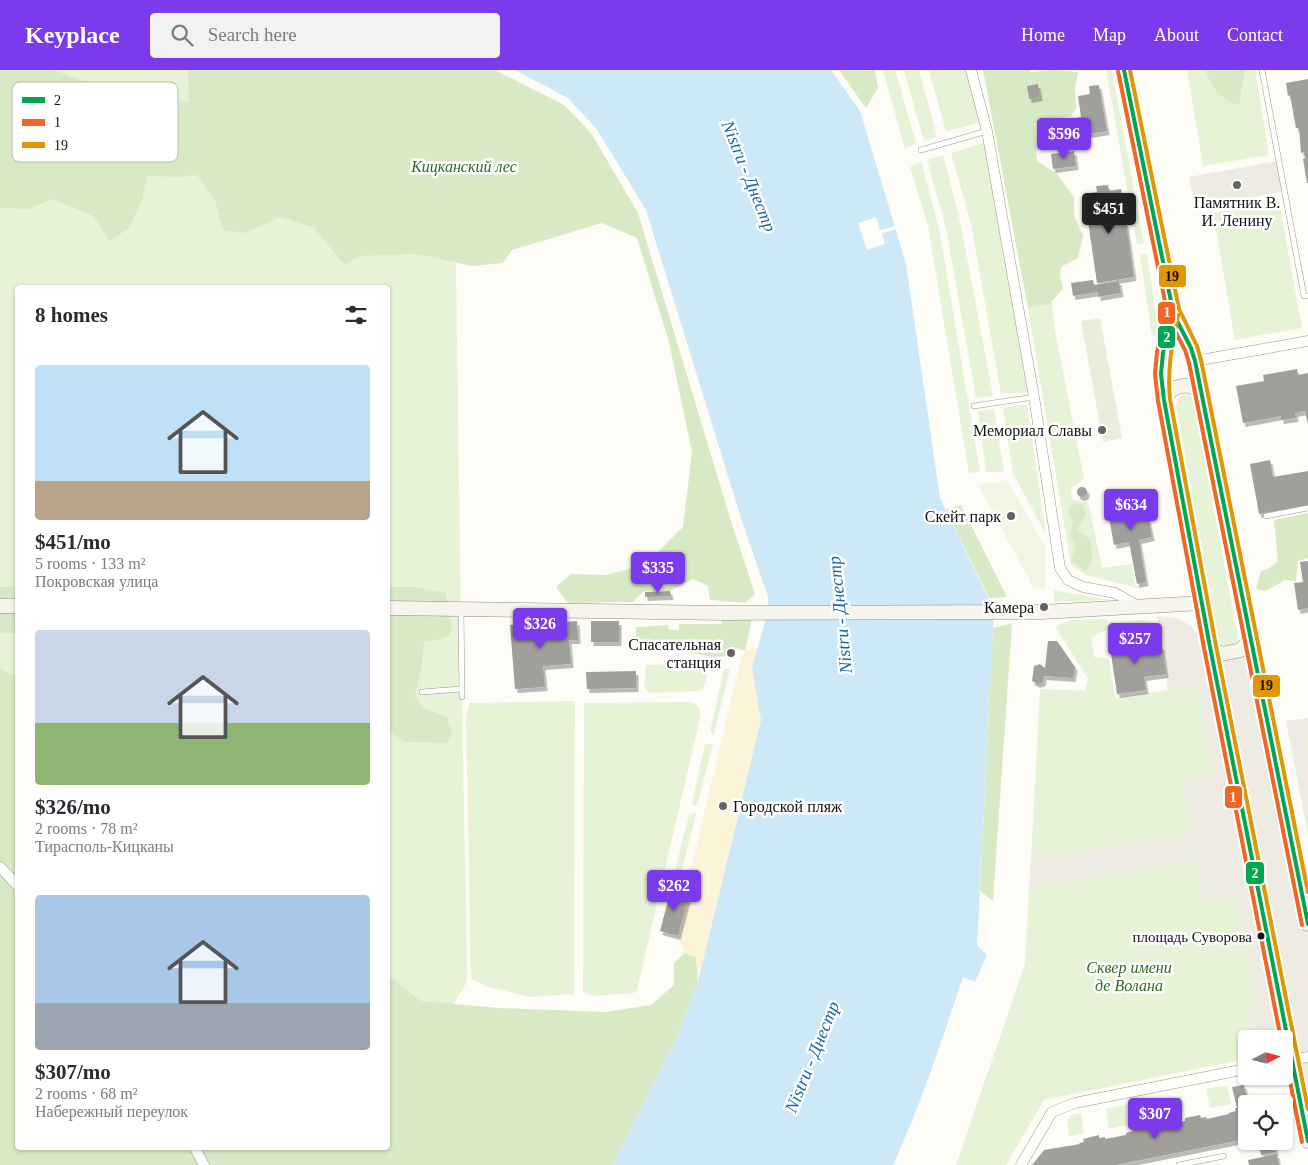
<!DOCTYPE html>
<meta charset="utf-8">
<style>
:root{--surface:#fff;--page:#f2f2f3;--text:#2b2b33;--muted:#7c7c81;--accent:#7c3aed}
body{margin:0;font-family:Georgia,serif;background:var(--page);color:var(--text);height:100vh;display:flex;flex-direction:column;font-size:19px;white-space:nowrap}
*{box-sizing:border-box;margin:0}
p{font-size:16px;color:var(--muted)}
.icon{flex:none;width:28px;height:28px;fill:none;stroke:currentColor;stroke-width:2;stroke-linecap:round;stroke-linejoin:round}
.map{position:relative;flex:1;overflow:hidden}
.panel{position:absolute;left:15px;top:215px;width:375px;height:865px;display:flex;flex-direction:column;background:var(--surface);border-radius:5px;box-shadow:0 1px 4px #0004}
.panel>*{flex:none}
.needle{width:32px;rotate:83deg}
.fabs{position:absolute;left:1238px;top:960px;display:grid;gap:10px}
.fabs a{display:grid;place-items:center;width:55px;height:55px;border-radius:5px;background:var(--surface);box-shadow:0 1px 4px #0004;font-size:25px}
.price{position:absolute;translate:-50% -42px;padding:0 11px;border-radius:5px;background:var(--accent);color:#fff;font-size:16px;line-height:32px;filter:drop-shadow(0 1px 2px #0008)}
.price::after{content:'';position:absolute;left:50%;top:30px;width:15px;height:11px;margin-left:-8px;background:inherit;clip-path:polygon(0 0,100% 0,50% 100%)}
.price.current{background:#222;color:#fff}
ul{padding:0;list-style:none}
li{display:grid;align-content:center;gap:10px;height:265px;padding:0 20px}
li span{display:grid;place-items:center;height:155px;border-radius:5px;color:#555}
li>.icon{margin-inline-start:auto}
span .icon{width:90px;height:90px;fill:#fffc;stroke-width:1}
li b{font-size:21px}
h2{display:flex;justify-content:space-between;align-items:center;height:60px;padding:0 20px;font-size:21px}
header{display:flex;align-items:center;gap:30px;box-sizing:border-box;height:70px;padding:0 25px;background:var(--accent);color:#fff}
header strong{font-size:24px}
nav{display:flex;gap:28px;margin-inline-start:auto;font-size:18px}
.search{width:350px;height:45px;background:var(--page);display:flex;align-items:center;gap:12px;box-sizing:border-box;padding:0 18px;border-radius:5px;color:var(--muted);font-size:19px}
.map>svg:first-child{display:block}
.green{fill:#e7f3d7}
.forest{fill:#d8eac5}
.sand{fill:#fcf4d9}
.cemetery{fill:#e9eedb}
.pitch{fill:#f0f6e1}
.plaza{fill:#edebe2}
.water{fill:#cde8f7}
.pier{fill:#fdfcf7}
.building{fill:#a19f9c;filter:url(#shadow)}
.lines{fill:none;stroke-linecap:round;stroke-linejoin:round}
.lane-casing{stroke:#979795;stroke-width:6}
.street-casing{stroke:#979795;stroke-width:11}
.secondary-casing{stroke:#8e8d8b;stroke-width:15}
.lane{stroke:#fffffe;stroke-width:5}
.street{stroke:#fffffe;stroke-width:10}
.secondary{stroke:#f6f4eb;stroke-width:14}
.bus-1-casing{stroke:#fff;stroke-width:8}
.bus-2-casing{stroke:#fff;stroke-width:8}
.bus-3-casing{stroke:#fff;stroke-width:8}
.bus-1{stroke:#00a651;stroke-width:4}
.bus-2{stroke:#f26522;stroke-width:4}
.bus-3{stroke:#e09702;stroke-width:4}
.poi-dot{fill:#646362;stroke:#fff;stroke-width:2}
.bus-dot{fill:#111;stroke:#fff;stroke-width:2}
.labels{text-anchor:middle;stroke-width:5;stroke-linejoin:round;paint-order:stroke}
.bus-label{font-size:15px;fill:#111;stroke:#fff;text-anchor:end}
.park-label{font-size:16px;font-style:italic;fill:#2f6b1f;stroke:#fff}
.poi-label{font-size:16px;fill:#111;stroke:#fff;text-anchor:end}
.water-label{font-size:18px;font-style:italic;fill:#1768a6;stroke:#fff}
.key{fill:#fff;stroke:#b8b8b8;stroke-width:1}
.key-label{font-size:14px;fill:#111}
.line-badge{stroke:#fff;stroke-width:2}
.badge-label{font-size:14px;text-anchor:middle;font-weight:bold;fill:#fff}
.pale-badge-label{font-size:14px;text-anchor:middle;font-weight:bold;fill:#111}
</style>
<header>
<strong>Keyplace</strong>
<div class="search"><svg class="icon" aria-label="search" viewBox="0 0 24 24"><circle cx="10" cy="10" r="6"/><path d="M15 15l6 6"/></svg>Search here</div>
<nav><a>Home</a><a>Map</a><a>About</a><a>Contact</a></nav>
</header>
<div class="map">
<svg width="1308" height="1095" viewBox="0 0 1308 1095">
<defs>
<filter id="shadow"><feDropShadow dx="2.5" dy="4" stdDeviation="0" flood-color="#0004"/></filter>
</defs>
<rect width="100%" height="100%" fill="#fdfcf7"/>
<g class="green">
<path d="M0 0H422L444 153 456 197 462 627 467 912 412 1003 388 1028V218H18V1078L315 1095H0Z"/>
<path d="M883 0H895L916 74 905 79Z"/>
<path d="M904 0H919L937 67 924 71Z"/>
<path d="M929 0H966L981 52 946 62Z"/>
<path d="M1106 0H1112L1144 173 1137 175Z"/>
<path d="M1187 0H1255L1269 85 1203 96Z"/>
<path d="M984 73 1028 322 1001 324 971 154 951 83Z"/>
<path d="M943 85 961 155 993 326 976 328 946 158 927 90Z"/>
<path d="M921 92 939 158 980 402 969 403 928 156 910 97Z"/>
<path d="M1279 131 1302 258 1235 270 1213 143Z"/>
<path d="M1147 184 1159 265 1152 266 1140 185Z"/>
<path d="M1052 234 1055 261 1084 409 1071 418V424L1073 430 1088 432 1102 498 1132 494 1135 515 1146 520 1086 505 1071 495 1028 238Z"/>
<path d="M1182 325H1187L1193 328 1238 567 1237 572 1232 575 1225 576 1219 571 1176 335 1178 329Z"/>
<path d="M1027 334 1046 465 1013 403 1003 338Z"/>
<path d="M994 339 1004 402H986L978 341Z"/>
<path d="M1054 520 1109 530 1054 532Z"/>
<path d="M1108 549 1109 559 1091 567 1094 587 1109 589 1115 628 1197 616 1213 705 1184 711 1193 763 1031 789 1040 619 1085 621 1088 609 1055 556 1071 550Z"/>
<path d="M1141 550 1159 554 1162 576 1131 580 1129 567 1119 568 1116 553Z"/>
<path d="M707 593 706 614 699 621 650 623 644 617 646 595Z"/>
<path d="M724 599H730L714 665 710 662Z"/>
<path d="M575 631 574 924 530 927 485 916 471 908 466 647 470 633Z"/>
<path d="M584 633 688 632 694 633 700 639V648L637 920 634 923 594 926 583 922Z"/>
<path d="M705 674H713L697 736 692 734Z"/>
<path d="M696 743 679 813 673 808 689 745Z"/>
<path d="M1197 790 1205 834 1237 829 1255 925 1248 938 1255 969H1246V989L1044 1030 1006 1095H956L1025 894 1029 818Z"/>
<path d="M1227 1015 1231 1034 1210 1038 1206 1019Z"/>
<path d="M1181 1026 1184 1043 1158 1047 1155 1030Z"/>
<path d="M1129 1034 1132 1054 1109 1059 1106 1039Z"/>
<path d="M1081 1043 1084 1063 1069 1066 1067 1050 1071 1045Z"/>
</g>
<g class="forest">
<path d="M0 0H54L80 10 189 32 188 0H495L564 35 591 63 638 143 731 451 755 524 745 533 710 530 708 516 693 509 670 521H644L633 532 568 533 556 517 571 504 606 505 645 495 683 457 692 382 669 272 637 168 602 153 512 180 503 193 472 196 417 184 359 186 345 195 313 157 280 147 246 163 223 160 215 131 197 105 177 107 147 106 142 130 129 158 110 171 93 146 53 129 29 139 0 138Z"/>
<path d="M839 0H875L878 18 866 38Z"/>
<path d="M983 0H1029L1031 2 1053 0 1078 2 1075 18 1076 38 1071 46 1034 53 1037 91 1056 103 1074 127V145L1083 166 1078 188 1061 197 1060 206 1063 219 1051 232 1052 234 1028 238Z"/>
<path d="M1206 0H1245L1239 35C1223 32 1209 16 1206 0Z"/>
<path d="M1071 434 1083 435 1086 445 1077 460 1090 469 1093 490 1085 502 1072 490 1075 476 1070 464 1073 452 1068 442Z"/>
<path d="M961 435 1007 527 989 528 946 440Z"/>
<path d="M1308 443V488L1298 491 1296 511 1285 510 1266 521 1256 519 1261 501 1268 499 1278 491 1274 450Z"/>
<path d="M0 517H17V564L0 563Z"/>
<path d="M388 517H415L446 523 452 557 449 566 441 569 424 572 422 594 415 627 424 638 447 647 452 663 447 673 404 672 388 660Z"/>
<path d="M722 548H752L745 581 733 577 727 579 726 586 714 587 686 582 665 578 636 568V557L668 555 669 560H679V554H722Z"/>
<path d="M1012 553 993 831 980 821 993 558Z"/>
<path d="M0 599 18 607V1078H388V906L421 931 500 938 605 942 651 935 674 915V893L684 883 696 887 698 912 676 970 613 1095H0Z"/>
</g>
<path class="sand" d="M758 578 752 598 761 650 698 912 696 887 684 883 678 866 689 824 685 823 741 589 745 581Z"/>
<path class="cemetery" d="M1100 248 1122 368 1103 372 1081 251Z"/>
<path class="pitch" d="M1007 410 1046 478V517L1034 519 978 415Z"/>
<g class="plaza">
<path d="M1278 91 1284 121 1195 138 1189 107Z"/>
<path d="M1157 546 1177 548 1191 556 1199 566 1204 579 1281 969H1255L1248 938 1255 925 1237 829 1205 834 1197 790 1029 818 1031 789 1193 763 1184 711 1213 705 1197 616 1168 621Z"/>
<path d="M1250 569 1308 854V1071L1210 577 1222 584Z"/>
<path d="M1308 648V765L1286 651Z"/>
</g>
<path class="water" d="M515 0H831L860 41 906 194 940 428 994 540 977 876 987 885 975 912 963 907C942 970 921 1034 893 1095H613L676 970 698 912 761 650 752 598 768 541V527L741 448 646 140 596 58 568 28Z"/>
<path class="pier" d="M876 147 880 160 897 156 898 159 882 163 885 174 867 180 858 153Z"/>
<g class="building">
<path d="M1308 9V113H1307L1303 89 1305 88 1304 82 1301 83 1299 58H1296L1290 25 1288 26 1286 13Z"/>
<path d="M1038 14 1040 27 1029 29 1027 16Z"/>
<path d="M1099 15 1107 61 1041 72 1038 55 1081 47 1078 26 1090 24 1089 16Z"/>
<path d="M1074 81 1076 96 1053 99 1051 84Z"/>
<path d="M1108 115 1109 121 1121 119 1134 207 1097 213 1084 124 1097 122 1096 116Z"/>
<path d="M1093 210 1094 215 1119 211 1121 223 1098 227V222L1073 226 1071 213Z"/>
<path d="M1297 299 1298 305 1308 303V354L1305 341 1295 343 1296 348 1281 350V346L1243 353 1236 316 1264 311 1263 305Z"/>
<path d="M1270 390 1273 407 1308 401V435L1259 444 1250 394Z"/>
<circle cx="1082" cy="422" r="5"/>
<path d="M1145 430 1152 467 1139 470 1146 512 1137 514 1129 472 1114 475 1107 437Z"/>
<path d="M1308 491V538L1298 540 1294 513 1303 512 1300 492Z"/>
<path d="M670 521 671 526 645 527V522Z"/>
<path d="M577 551 578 570H569L571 594 543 596 545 617 515 619 510 555Z"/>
<rect x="591" y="551" width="28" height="21"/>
<path d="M1129 567 1131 580 1162 576 1166 604 1144 607 1146 620 1117 624 1109 570Z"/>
<path d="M1048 571H1057L1075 597 1073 608 1044 606 1043 612 1038 614 1032 611 1034 596 1040 594 1045 598Z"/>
<path d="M636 601V618L587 619 586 602Z"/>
<path d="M671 819 689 824 678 866 660 861Z"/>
<path d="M1244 1015 1248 1034H1246V1069L1116 1095H1032L1044 1080 1080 1074 1079 1073 1084 1072 1083 1069 1099 1065V1068L1105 1067V1069L1126 1065V1063L1133 1061 1132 1059 1148 1055V1058L1154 1057V1059L1179 1054V1052L1185 1051V1048L1200 1045 1201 1048 1206 1047 1207 1049 1229 1044V1043L1236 1041 1235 1038H1237L1232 1017Z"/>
<path d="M1146 1031 1148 1040 1135 1042 1133 1033Z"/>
<path d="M1258 1071H1274L1276 1082 1261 1085Z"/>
<path d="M1277 1084 1279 1095H1249L1248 1090Z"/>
</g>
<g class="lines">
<defs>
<g id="lane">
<path d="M1262 0 1304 226H1308"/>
<path d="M921 80 987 61"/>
<path d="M974 336 1034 327"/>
<path d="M1266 446 1308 438"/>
<path d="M461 540 462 627"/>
<path d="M422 622 461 619"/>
<path d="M1179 1095 1224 1086"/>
</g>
<g id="street">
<path d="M971 0 987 61 1034 327 1060 498 1068 510 1083 517 1115 523 1138 536"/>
<path d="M1195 291 1308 271"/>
<path d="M0 797 18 816"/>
<path d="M1284 992 1308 987"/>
<path d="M195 1078 204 1095"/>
<path d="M1021 1095 1052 1042 1075 1033 1246 999"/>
</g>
<g id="secondary">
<path d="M1124 0 1173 241 1191 278 1195 291 1308 854"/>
<path d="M1173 241C1165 273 1160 297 1164 330L1210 577 1308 1071"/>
<path d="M1164 330C1172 314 1190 311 1202 324"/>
<path d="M0 536H18"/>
<path d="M388 538 722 543 1042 542 1202 533"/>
<path d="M1210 577 1222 584 1241 580 1250 569"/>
</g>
</defs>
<use href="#lane" class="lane-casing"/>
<use href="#street" class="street-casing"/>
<use href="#secondary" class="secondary-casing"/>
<use href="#lane" class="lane"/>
<use href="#street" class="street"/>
<use href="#secondary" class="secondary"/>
<defs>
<g id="bus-1">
<path d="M1124 0 1173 241 1163 283 1161 304 1164 330 1210 577 1308 1071"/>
<path d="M1173 243 1191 278 1195 291 1308 854"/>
</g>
<g id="bus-2">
<path d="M1118 1 1167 241 1157 282 1155 304 1158 331 1204 578 1281 969"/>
<path d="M1167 246 1185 280 1189 293 1302 855"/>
<path d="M1284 981 1302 1072"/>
</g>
<g id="bus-3">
<path d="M1130 0 1179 239 1197 276 1201 290 1308 822"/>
<path d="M1178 245C1172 274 1167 300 1170 329L1216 576 1308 1039"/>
</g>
</defs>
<use href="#bus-1" class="bus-1-casing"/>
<use href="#bus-2" class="bus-2-casing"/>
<use href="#bus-3" class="bus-3-casing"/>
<use href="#bus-1" class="bus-1"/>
<use href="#bus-2" class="bus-2"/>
<use href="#bus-3" class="bus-3"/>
</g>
<g class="poi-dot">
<circle cx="1237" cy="115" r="5"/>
<circle cx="1102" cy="360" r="5"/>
<circle cx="1011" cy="446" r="5"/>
<circle cx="1044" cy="537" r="5"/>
<circle cx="731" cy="583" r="5"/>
<circle cx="723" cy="736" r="5"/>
</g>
<circle class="bus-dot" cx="1261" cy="866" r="4.5"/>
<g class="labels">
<g class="bus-label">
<text x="1252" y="872">площадь Суворова</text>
</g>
<g class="park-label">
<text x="464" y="102">Кицканский лес</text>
<text x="1129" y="903">Сквер имени<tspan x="1129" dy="18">де Волана</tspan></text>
</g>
<g class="poi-label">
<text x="1237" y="138" text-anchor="middle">Памятник В.<tspan x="1237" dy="18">И. Ленину</tspan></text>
<text x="1092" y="366">Мемориал Славы</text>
<text x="1001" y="452">Скейт парк</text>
<text x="1034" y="543">Камера</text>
<text x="721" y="580">Спасательная<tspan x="721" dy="18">станция</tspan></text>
<text x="733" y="742" text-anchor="start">Городской пляж</text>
</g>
<g class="water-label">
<text transform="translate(749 106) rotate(68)" y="6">Nistru - Днестр</text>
<text transform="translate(840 545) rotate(-96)" y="6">Nistru - Днестр</text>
<text transform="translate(812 987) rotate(-68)" y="6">Nistru - Днестр</text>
</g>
</g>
<rect x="12" y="12" width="166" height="80" rx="8" class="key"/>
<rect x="22" y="27" width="23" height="6" fill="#00a651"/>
<rect x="22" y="49" width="23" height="7" fill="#f26522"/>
<rect x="22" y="72" width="23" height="6" fill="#e09702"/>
<g class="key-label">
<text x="54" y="35">2</text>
<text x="54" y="57">1</text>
<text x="54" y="80">19</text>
</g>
<g class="line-badge">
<rect x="1158" y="194" width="29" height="24" rx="5" fill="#e09702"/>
<rect x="1157" y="231" width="19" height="24" rx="5" fill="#f26522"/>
<rect x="1157" y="255" width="19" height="24" rx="5" fill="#00a651"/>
<rect x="1252" y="604" width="29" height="24" rx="5" fill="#e09702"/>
<rect x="1224" y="715" width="19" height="24" rx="5" fill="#f26522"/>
<rect x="1245" y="791" width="20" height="24" rx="5" fill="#00a651"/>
</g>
<g class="badge-label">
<text x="1167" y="247">1</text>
<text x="1167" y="272">2</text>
<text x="1233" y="732">1</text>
<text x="1255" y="808">2</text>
</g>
<g class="pale-badge-label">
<text x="1172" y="211">19</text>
<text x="1266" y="620">19</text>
</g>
</svg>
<div class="fabs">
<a><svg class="needle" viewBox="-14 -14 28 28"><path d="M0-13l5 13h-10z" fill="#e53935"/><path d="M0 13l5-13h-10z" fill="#7c7c81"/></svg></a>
<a><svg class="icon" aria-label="locate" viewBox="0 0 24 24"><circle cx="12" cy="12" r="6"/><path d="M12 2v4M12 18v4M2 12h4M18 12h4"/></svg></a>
</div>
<b class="price" style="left:1064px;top:90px">$596</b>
<b class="price current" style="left:1109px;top:165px">$451</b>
<b class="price" style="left:1131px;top:461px">$634</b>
<b class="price" style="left:658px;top:524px">$335</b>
<b class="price" style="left:540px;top:580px">$326</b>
<b class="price" style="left:1135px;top:595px">$257</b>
<b class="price" style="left:674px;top:842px">$262</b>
<b class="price" style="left:1155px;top:1070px">$307</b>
<section class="panel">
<h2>8 homes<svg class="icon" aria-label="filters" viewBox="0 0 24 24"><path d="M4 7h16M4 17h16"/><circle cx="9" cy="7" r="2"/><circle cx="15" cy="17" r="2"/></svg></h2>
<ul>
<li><span style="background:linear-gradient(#bfe0f5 75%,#b9a48a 0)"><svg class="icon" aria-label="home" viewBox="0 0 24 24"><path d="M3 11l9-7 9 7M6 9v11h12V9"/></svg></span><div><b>$451/mo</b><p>5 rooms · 133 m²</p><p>Покровская улица</p></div></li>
<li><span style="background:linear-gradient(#c9d6e8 60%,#8fb573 0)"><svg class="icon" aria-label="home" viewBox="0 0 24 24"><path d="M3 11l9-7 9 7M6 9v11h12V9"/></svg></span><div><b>$326/mo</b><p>2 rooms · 78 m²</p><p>Тирасполь-Кицканы</p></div></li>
<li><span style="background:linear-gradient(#a9c7e8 70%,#9aa5b1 0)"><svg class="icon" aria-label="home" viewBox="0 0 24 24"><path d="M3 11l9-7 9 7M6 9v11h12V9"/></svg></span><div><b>$307/mo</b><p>2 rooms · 68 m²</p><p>Набережный переулок</p></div></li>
</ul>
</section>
</div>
